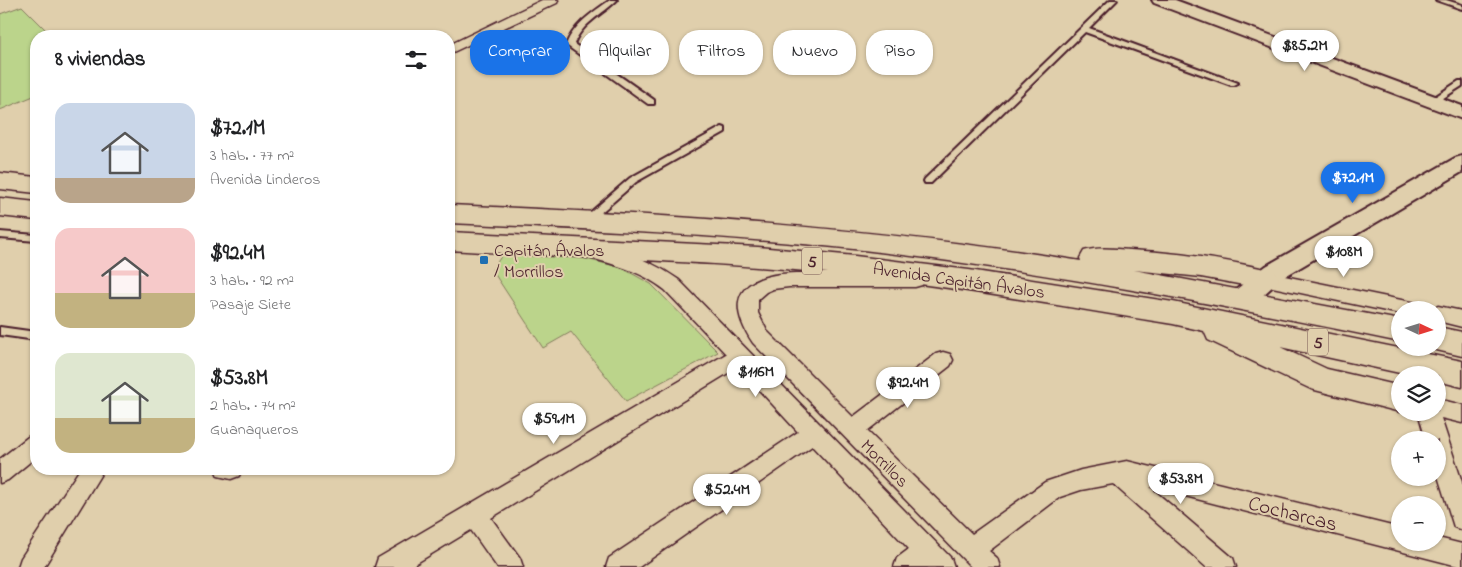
<!DOCTYPE html>
<html lang="es">
<meta charset="utf-8">
<style>
:root{--surface:#fff;--page:#f2f2f2;--text:#202124;--muted:#757577;--accent:#1a73e8}
body{margin:0;font-family:"Indie Flower",sans-serif;background:var(--page);color:var(--text);height:100vh;display:flex;flex-direction:column;font-size:19px;white-space:nowrap}
*{box-sizing:border-box;margin:0}
p{font-size:16px;color:var(--muted)}
.icon{flex:none;width:28px;height:28px;fill:none;stroke:currentColor;stroke-width:2;stroke-linecap:round;stroke-linejoin:round}
.map{position:relative;flex:1;overflow:hidden}
.drawer{position:absolute;left:30px;top:30px;width:425px;height:445px;display:flex;flex-direction:column;background:var(--surface);border-radius:20px;box-shadow:0 1px 4px #0004}
.drawer>*{flex:none}
.guide{position:absolute;left:470px;top:30px;width:475px;height:45px;display:flex;gap:10px}
.needle{width:32px;rotate:94deg}
.fabs{position:absolute;left:1391px;top:301px;display:grid;gap:10px}
.fabs a{display:grid;place-items:center;width:55px;height:55px;border-radius:50%;background:var(--surface);box-shadow:0 1px 4px #0004;font-size:25px}
.price{position:absolute;translate:-50% -42px;padding:0 11px;border-radius:18px;background:#fff;color:#222;font-size:16px;line-height:32px;filter:drop-shadow(0 1px 2px #0008)}
.price::after{content:'';position:absolute;left:50%;top:30px;width:15px;height:11px;margin-left:-8px;background:inherit;clip-path:polygon(0 0,100% 0,50% 100%)}
.price.current{background:var(--accent);color:#fff}
ul{padding:0;list-style:none}
li{display:flex;align-items:center;gap:15px;height:125px;padding:0 25px}
li span{display:grid;place-items:center;flex:none;width:140px;height:100px;border-radius:15px;color:#555}
li>.icon{margin-inline-start:auto}
span .icon{width:60px;height:60px;fill:#fffc;stroke-width:1}
li b{font-size:21px}
h2{display:flex;justify-content:space-between;align-items:center;height:60px;padding:0 25px;font-size:21px}
.chip{padding:0 18px;border-radius:20px;background:var(--surface);box-shadow:0 1px 4px #0004;font-size:18px;line-height:45px}
.chip.current{background:var(--accent);color:#fff}
.map>svg:first-child{display:block}
.green{fill:#bbd48b;stroke:#827a5b}
.lines{fill:none;stroke-linecap:round;stroke-linejoin:round}
.service-casing{stroke:#4a1f2b;stroke-width:4}
.minor-casing{stroke:#4a1f2b;stroke-width:3}
.tertiary-casing{stroke:#4a1f2b;stroke-width:4}
.trunk-casing{stroke:#4a1f2b;stroke-width:3}
.service{fill:#e0cfac;fill-rule:evenodd}
.minor{fill:#e0cfac;fill-rule:evenodd}
.tertiary{fill:#e0cfac;fill-rule:evenodd}
.trunk{fill:#e0cfac;fill-rule:evenodd}
.poi-dot{fill:#1f6fb2;stroke:#e0cfac;stroke-width:2}
.labels{text-anchor:middle;stroke-width:4;stroke-linejoin:round;paint-order:stroke}
.shield{fill:#e0cfac;stroke:#775452;stroke-width:1}
.shield-label{font-size:16px;font-weight:bold;fill:#4a1f2b}
.poi-label{font-size:18px;fill:#4a1f2b;stroke:#e0cfac;text-anchor:start}
.street-label{font-size:18px;fill:#4a1f2b;stroke:#e0cfac}
.near-street-label{font-size:21px;fill:#4a1f2b;stroke:#e0cfac}
</style>
<div class="map">
<svg width="1462" height="567" viewBox="0 0 1462 567">
<rect width="100%" height="100%" fill="#e0cfac"/>
<filter id="ink" filterUnits="userSpaceOnUse"><feTurbulence type="fractalNoise" baseFrequency=".02" numOctaves="2"/><feDisplacementMap in="SourceGraphic" scale="10" xChannelSelector="R" yChannelSelector="G"/><feConvolveMatrix kernelMatrix="1 2 1 2 8 2 1 2 1" color-interpolation-filters="sRGB"/></filter>
<g filter="url(#ink)">
<g class="green">
<path d="M22 6 52 36H36V95L0 110V14Z"/>
<path d="M502 255 581 258 620 267 651 284 718 352 626 401 571 332 543 348 492 270Z"/>
</g>
<g class="lines">
<defs>
<g id="service">
<path d="M610 0H617C602 15 582 23 574 44L654 100V104H648L566 45C574 24 592 13 610 0Z"/>
<path d="M1110 0H1117L1089 28 1238 83 1234 85H1231L1085 32 931 183H925L924 181 925 179Z"/>
<path d="M1436 0H1446L1462 5V9Z"/>
<path d="M1459 81H1462V86L1434 104H1428L1427 102Z"/>
<path d="M722 127 725 128V132L636 182 590 222H584L582 220 584 218 630 178Z"/>
<path d="M0 232 36 235V241L0 238Z"/>
<path d="M0 327 36 332V340L0 335Z"/>
</g>
<g id="minor">
<path d="M542 0H558L557 3 449 54V45Z"/>
<path d="M597 246C627 252 654 262 679 280L951 558 954 567H894L897 558 909 549 812 446 639 567H606L609 558 798 432 738 367 491 518 520 558 523 567H497L471 530 410 567H375L378 558 726 354 665 290C640 271 620 266 591 258L588 253 591 248Z"/>
<path d="M1265 272 1416 303 1423 305 1426 310H1400V314L1258 284 1256 279 1258 274Z"/>
<path d="M796 273H915L922 275 924 280 922 285 915 287H789L773 289 766 292 758 299V313L767 331 853 417 936 354 943 352 950 354 953 360 950 366 867 431 972 534 1045 482 1081 470 1127 461 1400 528V542H1438V538L1462 544V567L1150 487 1233 558 1236 567H1206L1113 484 1081 490 1060 497 989 551 997 558 1000 567H971L753 343C721 295 746 274 796 273Z"/>
<path d="M1438 306 1462 311V327L1438 321V310H1430Z"/>
<path d="M1438 399 1462 405V423L1441 418 1462 482V530L1454 527 1438 476V440H1426L1418 412H1438Z"/>
<path d="M36 434V457L8 480 0 483V459L28 437Z"/>
<path d="M80 469H104L44 567H18L21 558Z"/>
<path d="M215 469H242L239 476 231 479 218 476Z"/>
</g>
<g id="tertiary">
<path d="M1152 0H1175L1462 106V119L1154 3Z"/>
<path d="M1462 156V172L1282 278 1251 306 1242 308 1233 306 1230 299 1233 292 1266 266 1455 158Z"/>
</g>
<g id="trunk">
<path d="M0 173 36 177V193L0 189Z"/>
<path d="M0 198 36 202V220L0 216Z"/>
<path d="M449 205C661 214 872 227 1081 261L1080 258 1084 251C1098 247 1114 249 1130 250 1175 252 1220 259 1265 269L1275 272 1279 279 1275 286 1265 289 1201 277 1134 270 1400 320V342C1222 305 1044 271 863 250 725 235 587 229 449 223Z"/>
<path d="M449 232 758 247 855 256 969 270 1173 302 1462 361V387L1438 381V375H1409L1280 347 1327 369 1400 386V412L1311 389 1208 340 1204 331 1173 324C1067 307 962 288 856 276 721 261 585 258 449 250Z"/>
<path d="M1438 327 1462 332V356L1428 348H1438Z"/>
</g>
</defs>
<use href="#service" class="service-casing"/>
<use href="#minor" class="minor-casing"/>
<use href="#tertiary" class="tertiary-casing"/>
<use href="#trunk" class="trunk-casing"/>
<use href="#service" class="service"/>
<use href="#minor" class="minor"/>
<use href="#tertiary" class="tertiary"/>
<use href="#trunk" class="trunk"/>
</g>
</g>
<rect class="poi-dot" x="479" y="255" width="10" height="10" rx="2.5"/>
<g class="labels">
<g class="shield">
<rect x="802" y="247.5" width="20" height="27" rx="4"/>
<rect x="1308" y="328.5" width="20" height="27" rx="4"/>
</g>
<g class="shield-label">
<text x="812" y="267">5</text>
<text x="1318" y="348">5</text>
</g>
<g class="poi-label">
<text x="494" y="256">Capitán Ávalos<tspan x="494" dy="21">/ Morrillos</tspan></text>
</g>
<g class="street-label">
<text transform="translate(959 280) rotate(8)" y="6">Avenida Capitán Ávalos</text>
<text transform="translate(885 463) rotate(45)" y="6">Morrillos</text>
</g>
<g class="near-street-label">
<text transform="translate(1293 513) rotate(14)" y="7">Cocharcas</text>
</g>
</g>
</svg>
<div class="fabs">
<a><svg class="needle" viewBox="-14 -14 28 28"><path d="M0-13l5 13h-10z" fill="#e53935"/><path d="M0 13l5-13h-10z" fill="#757577"/></svg></a>
<a><svg class="icon" aria-label="layers" viewBox="0 0 24 24"><path d="M12 4l9 5-9 5-9-5zM3 14l9 5 9-5"/></svg></a>
<a>+</a>
<a>−</a>
</div>
<b class="price" style="left:1305px;top:72px">$85.2M</b>
<b class="price current" style="left:1353px;top:204px">$72.1M</b>
<b class="price" style="left:1344px;top:278px">$108M</b>
<b class="price" style="left:756px;top:398px">$116M</b>
<b class="price" style="left:908px;top:409px">$92.4M</b>
<b class="price" style="left:554px;top:445px">$59.1M</b>
<b class="price" style="left:1181px;top:505px">$53.8M</b>
<b class="price" style="left:727px;top:516px">$52.4M</b>
<div class="guide">
<a class="chip current">Comprar</a>
<a class="chip">Alquilar</a>
<a class="chip">Filtros</a>
<a class="chip">Nuevo</a>
<a class="chip">Piso</a>
</div>
<section class="drawer">
<h2>8 viviendas<svg class="icon" aria-label="filters" viewBox="0 0 24 24"><path d="M4 7h16M4 17h16"/><circle cx="9" cy="7" r="2"/><circle cx="15" cy="17" r="2"/></svg></h2>
<ul>
<li><span style="background:linear-gradient(#c9d6e8 75%,#b9a48a 0)"><svg class="icon" aria-label="home" viewBox="0 0 24 24"><path d="M3 11l9-7 9 7M6 9v11h12V9"/></svg></span><div><b>$72.1M</b><p>3 hab. · 77 m²</p><p>Avenida Linderos</p></div></li>
<li><span style="background:linear-gradient(#f6c9c9 65%,#c2b280 0)"><svg class="icon" aria-label="home" viewBox="0 0 24 24"><path d="M3 11l9-7 9 7M6 9v11h12V9"/></svg></span><div><b>$92.4M</b><p>3 hab. · 92 m²</p><p>Pasaje Siete</p></div></li>
<li><span style="background:linear-gradient(#dfe7d0 65%,#c2b280 0)"><svg class="icon" aria-label="home" viewBox="0 0 24 24"><path d="M3 11l9-7 9 7M6 9v11h12V9"/></svg></span><div><b>$53.8M</b><p>2 hab. · 74 m²</p><p>Guanaqueros</p></div></li>
</ul>
</section>
</div>
